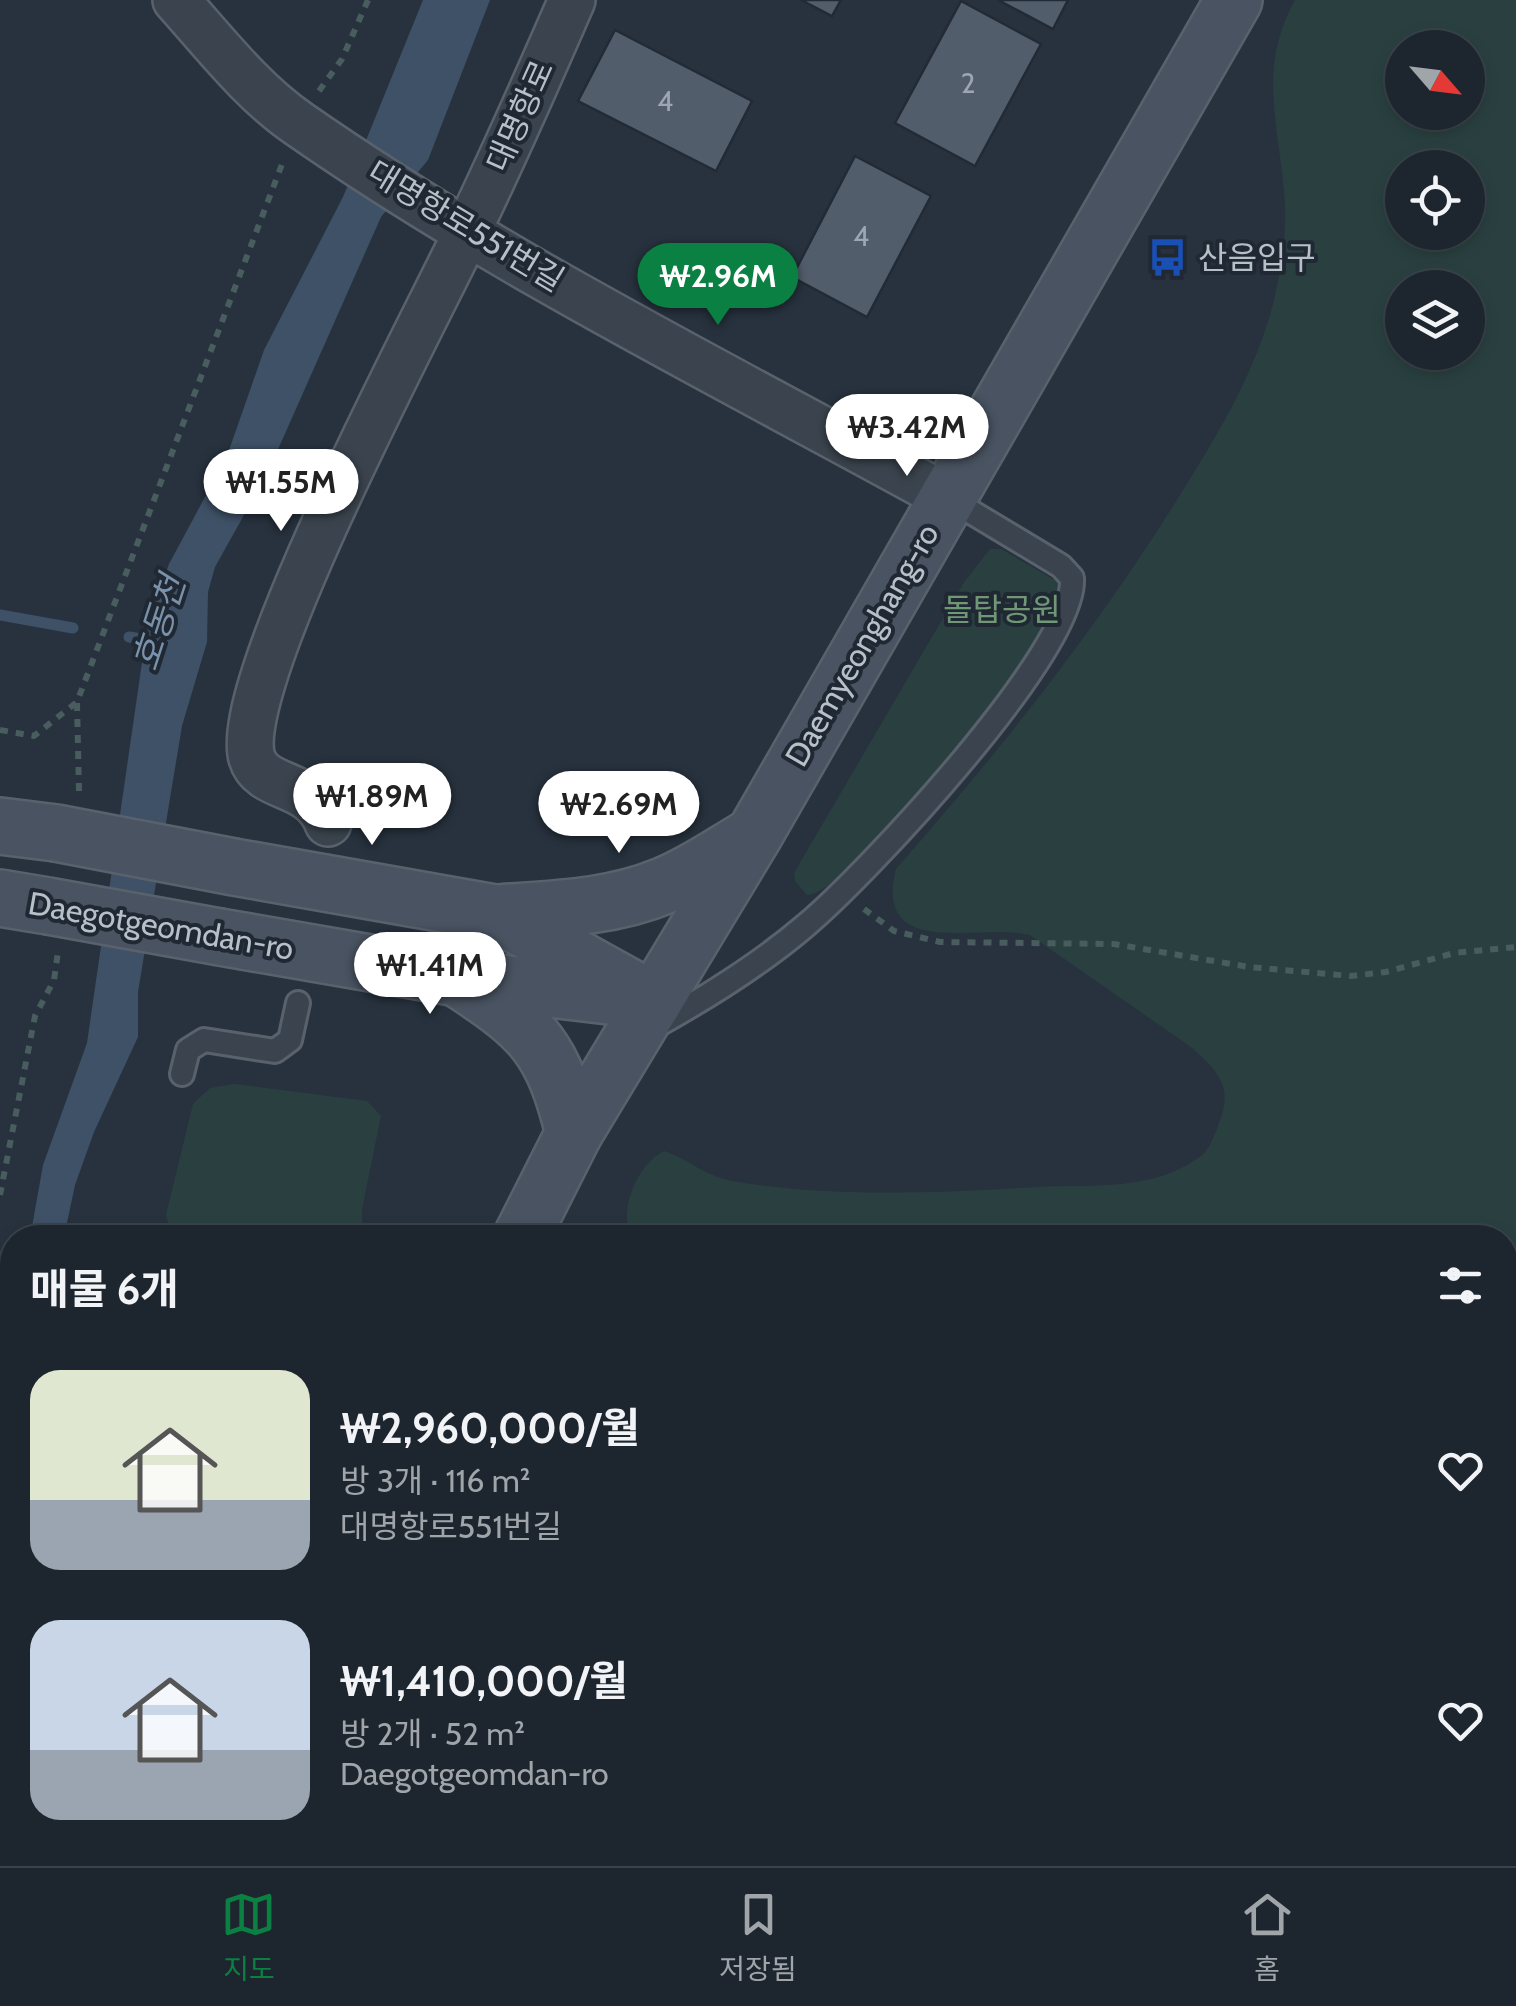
<!DOCTYPE html>
<html lang="ko">
<meta charset="utf-8">
<style>
:root{--surface:#1d262e;--page:#252e36;--text:#f1f3f6;--muted:#a0a5aa;--line:#3b434a;--accent:#0b8043}
body{margin:0;font-family:Cabin,"Noto Sans KR",sans-serif;background:var(--page);color:var(--text);height:100vh;display:flex;flex-direction:column;font-size:38px;white-space:nowrap}
*{box-sizing:border-box;margin:0}
p{font-size:32px;color:var(--muted)}
.icon{flex:none;width:55px;height:55px;fill:none;stroke:currentColor;stroke-width:2;stroke-linecap:round;stroke-linejoin:round}
.map{position:relative;flex:1;overflow:hidden}
.panel{position:absolute;left:0px;top:1225px;width:1518px;height:642px;display:flex;flex-direction:column;background:var(--surface);border-radius:40px 40px 0 0;box-shadow:0 5px 15px #0003,0 0 0 2px var(--line)}
.panel>*{flex:none}
.needle{width:65px;rotate:118deg}
.fabs{position:absolute;left:1385px;top:30px;display:grid;gap:20px}
.fabs a{display:grid;place-items:center;width:100px;height:100px;border-radius:50%;background:var(--surface);box-shadow:0 5px 15px #0003,0 0 0 2px var(--line);font-size:50px}
.price{position:absolute;translate:-50% -85px;padding:0 22px;border-radius:35px;background:#fff;color:#222;font-size:32px;line-height:65px;filter:drop-shadow(0 2px 5px #0008)}
.price::after{content:'';position:absolute;left:50%;top:60px;width:30px;height:22px;margin-left:-15px;background:inherit;clip-path:polygon(0 0,100% 0,50% 100%)}
.price.current{background:var(--accent);color:#fff}
ul{padding:0;list-style:none}
li{display:flex;align-items:center;gap:30px;height:250px;padding:0 30px}
li span{display:grid;place-items:center;flex:none;width:280px;height:200px;border-radius:30px;color:#555}
li>.icon{margin-inline-start:auto}
span .icon{width:120px;height:120px;fill:#fffc;stroke-width:1}
li b{font-size:42px}
h2{display:flex;justify-content:space-between;align-items:center;height:120px;padding:0 30px;font-size:42px}
.menu{display:flex;justify-content:space-around;align-items:center;height:140px;border-top:2px solid var(--line);background:var(--surface);font-size:28px;color:var(--muted)}
.menu a{display:grid;justify-items:center;gap:5px}
.menu .current{color:var(--accent)}
.map>svg:first-child{display:block}
.green{fill:#2a4040;fill-rule:evenodd}
.water{fill:#3e5166}
.lines{fill:none;stroke-linecap:round;stroke-linejoin:round}
.stream{stroke:#3e5166;stroke-width:11}
.building{fill:#525d6c;stroke:#222b35;stroke-width:2.5}
.service-casing{stroke:#59626c;stroke-width:28}
.minor-casing{stroke:#59626c;stroke-width:50}
.secondary-casing{stroke:#59626c;stroke-width:60}
.path{stroke:#495c5e;stroke-width:6;stroke-dasharray:8 8;stroke-linecap:butt}
.service{stroke:#3b444e;stroke-width:22}
.minor{stroke:#3b444e;stroke-width:45}
.secondary{stroke:#495361;stroke-width:55}
.secondary-bridge-casing{stroke:#59626c;stroke-width:60;stroke-linecap:butt}
.secondary-bridge{stroke:#495361;stroke-width:55}
.labels{text-anchor:middle;stroke-width:8;stroke-linejoin:round;paint-order:stroke}
.number-label{font-size:28px;fill:#9ea6b2}
.street-label{font-size:32px;fill:#b7bfc9;stroke:#202933}
.poi-label{font-size:32px;fill:#b7bfc9;stroke:#202933;text-anchor:start}
.park-label{font-size:32px;fill:#709877;stroke:#202933}
.water-label{font-size:35px;font-style:italic;fill:#7a91aa;stroke:#202933}
</style>
<div class="map">
<svg width="1516" height="1866" viewBox="0 0 1516 1866">
<rect width="100%" height="100%" fill="#27323e"/>
<g class="green">
<path d="M1295 0H1516V1866H1508L1503 1855 1505 1238H631C618 1209 638 1164 664 1151 691 1160 702 1175 732 1181 834 1198 936 1193 1038 1187 1092 1184 1154 1192 1201 1156 1210 1149 1215 1134 1219 1123 1234 1087 1218 1071 1191 1047L1030 935C980 922 873 962 896 869 998 753 1089 639 1172 508 1212 444 1254 378 1273 304 1282 267 1288 230 1284 192 1278 120 1258 67 1295 0ZM1402 48H1468V112H1402ZM1402 168H1468V232H1402ZM1402 288H1468V352H1402Z"/>
<path d="M990 549H1001L1058 582 1062 591C1053 609 1046 630 1035 647 1007 689 848 894 807 895L795 881 794 873 963 584Z"/>
<path d="M234 1084 367 1101 381 1116 362 1209V1237L179 1238 171 1232 166 1215 193 1104 210 1088Z"/>
</g>
<g class="water">
<path d="M423 0H490L428 160 381 217 268 472 215 567 208 592 207 642 182 726 138 992V1037L94 1132 75 1185 64 1237 30 1238 43 1165 87 1043 148 621 169 564 227 456 264 350 343 197Z"/>
<path d="M12 1429V1600L0 1654V1466Z"/>
</g>
<g class="lines">
<g class="stream">
<path d="M0 615 73 628"/>
<path d="M129 637 159 642"/>
<path d="M0 1671 12 1680"/>
</g>
</g>
<g class="building">
<path d="M801 0H841L832 16Z"/>
<path d="M998 0H1068L1053 29Z"/>
<path d="M961 1 1041 44 975 166 895 123Z"/>
<path d="M615 30 752 101 716 171 578 101Z"/>
<path d="M855 156 931 196 867 317 792 277Z"/>
<path d="M698 1855H747L742 1866H694Z"/>
<path d="M857 1855H919L918 1866H856Z"/>
<path d="M1004 1855H1047L1079 1866H1000Z"/>
<path d="M1147 1855H1243L1239 1866H1178Z"/>
</g>
<g class="lines">
<defs>
<g id="service">
<path d="M652 1028C706 998 758 966 805 926 865 876 1077 650 1072 578L1061 566 948 498"/>
<path d="M182 1074 188 1050 204 1040 275 1051 290 1040 298 1003"/>
</g>
<g id="minor">
<path d="M176 0C214 42 252 92 299 124 503 266 729 377 946 497"/>
<path d="M328 823C312 780 262 791 252 758 229 685 429 313 469 228 505 153 539 76 572 0"/>
<path d="M1312 1855 1323 1866"/>
</g>
<g id="secondary">
<path d="M0 826 56 833"/>
<path d="M234 867 495 913 654 1001"/>
<path d="M0 898 48 906"/>
<path d="M495 913C552 909 610 908 663 886 694 874 723 853 751 837"/>
<path d="M220 937 457 978 626 998"/>
<path d="M463 982C535 1029 553 1049 574 1133"/>
<path d="M521 1238 574 1133 754 835 1234 0"/>
<path d="M334 1866 336 1855"/>
</g>
</defs>
<use href="#service" class="service-casing"/>
<use href="#minor" class="minor-casing"/>
<use href="#secondary" class="secondary-casing"/>
<g class="path">
<path d="M319 91 342 59 368 0"/>
<path d="M77 703 79 791"/>
<path d="M0 730 34 736 77 702 284 159"/>
<path d="M864 909 894 931 940 942 1114 944 1249 967 1351 976 1386 972 1454 953 1516 947"/>
<path d="M0 1195 35 1016 54 980 58 952"/>
</g>
<use href="#service" class="service"/>
<use href="#minor" class="minor"/>
<use href="#secondary" class="secondary"/>
<defs>
<g id="secondary-bridge">
<path d="M56 833 234 867"/>
<path d="M48 906 220 937"/>
</g>
</defs>
<use href="#secondary-bridge" class="secondary-bridge-casing"/>
<use href="#secondary-bridge" class="secondary-bridge"/>
</g>
<defs>
<symbol id="bus-bare" viewBox="-9 -9 18 18"><path d="M-5-6H5V4H4V6H2V4H-2V6H-4V4H-5ZM-3.5-4V0h7V-4ZM-3.5 1.2v1.5H-2V1.2ZM2 1.2v1.5H3.5V1.2Z" fill="#1a4fb4" stroke="#202933" stroke-width="2.5" paint-order="stroke"/></symbol>
</defs>
<g fill-rule="evenodd">
<use href="#bus-bare" x="1140" y="230" width="55" height="55"/>
</g>
<g class="labels">
<g class="number-label">
<text x="968" y="93">2</text>
<text x="665" y="111">4</text>
<text x="861" y="246">4</text>
</g>
<g class="street-label">
<text transform="translate(520 116) rotate(-66)" y="11">대명항로</text>
<text transform="translate(466 226) rotate(31)" y="11">대명항로551번길</text>
<text transform="translate(862 645) rotate(-60)" y="11">Daemyeonghang-ro</text>
<text transform="translate(161 926) rotate(10)" y="11">Daegotgeomdan-ro</text>
</g>
<g class="poi-label">
<text x="1198" y="269">산음입구</text>
</g>
<g class="park-label">
<text x="1002" y="621">돌탑공원</text>
</g>
<g class="water-label">
<text transform="translate(159 623) rotate(-72)" y="12">호동천</text>
</g>
</g>
</svg>
<div class="fabs">
<a><svg class="needle" viewBox="-14 -14 28 28"><path d="M0-13l5 13h-10z" fill="#e53935"/><path d="M0 13l5-13h-10z" fill="#a0a5aa"/></svg></a>
<a><svg class="icon" aria-label="locate" viewBox="0 0 24 24"><circle cx="12" cy="12" r="6"/><path d="M12 2v4M12 18v4M2 12h4M18 12h4"/></svg></a>
<a><svg class="icon" aria-label="layers" viewBox="0 0 24 24"><path d="M12 4l9 5-9 5-9-5zM3 14l9 5 9-5"/></svg></a>
</div>
<b class="price current" style="left:718px;top:328px">₩2.96M</b>
<b class="price" style="left:907px;top:479px">₩3.42M</b>
<b class="price" style="left:281px;top:534px">₩1.55M</b>
<b class="price" style="left:372px;top:848px">₩1.89M</b>
<b class="price" style="left:619px;top:856px">₩2.69M</b>
<b class="price" style="left:430px;top:1017px">₩1.41M</b>
<section class="panel">
<h2>매물 6개<svg class="icon" aria-label="filters" viewBox="0 0 24 24"><path d="M4 7h16M4 17h16"/><circle cx="9" cy="7" r="2"/><circle cx="15" cy="17" r="2"/></svg></h2>
<ul>
<li><span style="background:linear-gradient(#dfe7d0 65%,#9aa5b1 0)"><svg class="icon" aria-label="home" viewBox="0 0 24 24"><path d="M3 11l9-7 9 7M6 9v11h12V9"/></svg></span><div><b>₩2,960,000/월</b><p>방 3개 · 116 m²</p><p>대명항로551번길</p></div><svg class="icon" aria-label="heart" viewBox="0 0 24 24"><path d="M12 20l-8-8c-3-5 5-10 8-4 3-6 11-1 8 4z"/></svg></li>
<li><span style="background:linear-gradient(#c9d6e8 65%,#9aa5b1 0)"><svg class="icon" aria-label="home" viewBox="0 0 24 24"><path d="M3 11l9-7 9 7M6 9v11h12V9"/></svg></span><div><b>₩1,410,000/월</b><p>방 2개 · 52 m²</p><p>Daegotgeomdan-ro</p></div><svg class="icon" aria-label="heart" viewBox="0 0 24 24"><path d="M12 20l-8-8c-3-5 5-10 8-4 3-6 11-1 8 4z"/></svg></li>
</ul>
</section>
</div>
<nav class="menu">
<a class="current"><svg class="icon" aria-label="map" viewBox="0 0 24 24"><path d="M3 6l6-2 6 2 6-2v14l-6 2-6-2-6 2zM9 4v14M15 6v14"/></svg>지도</a>
<a><svg class="icon" aria-label="saved" viewBox="0 0 24 24"><path d="M7 4h10v16l-5-4-5 4z"/></svg>저장됨</a>
<a><svg class="icon" aria-label="home" viewBox="0 0 24 24"><path d="M3 11l9-7 9 7M6 9v11h12V9"/></svg>홈</a>
</nav>
